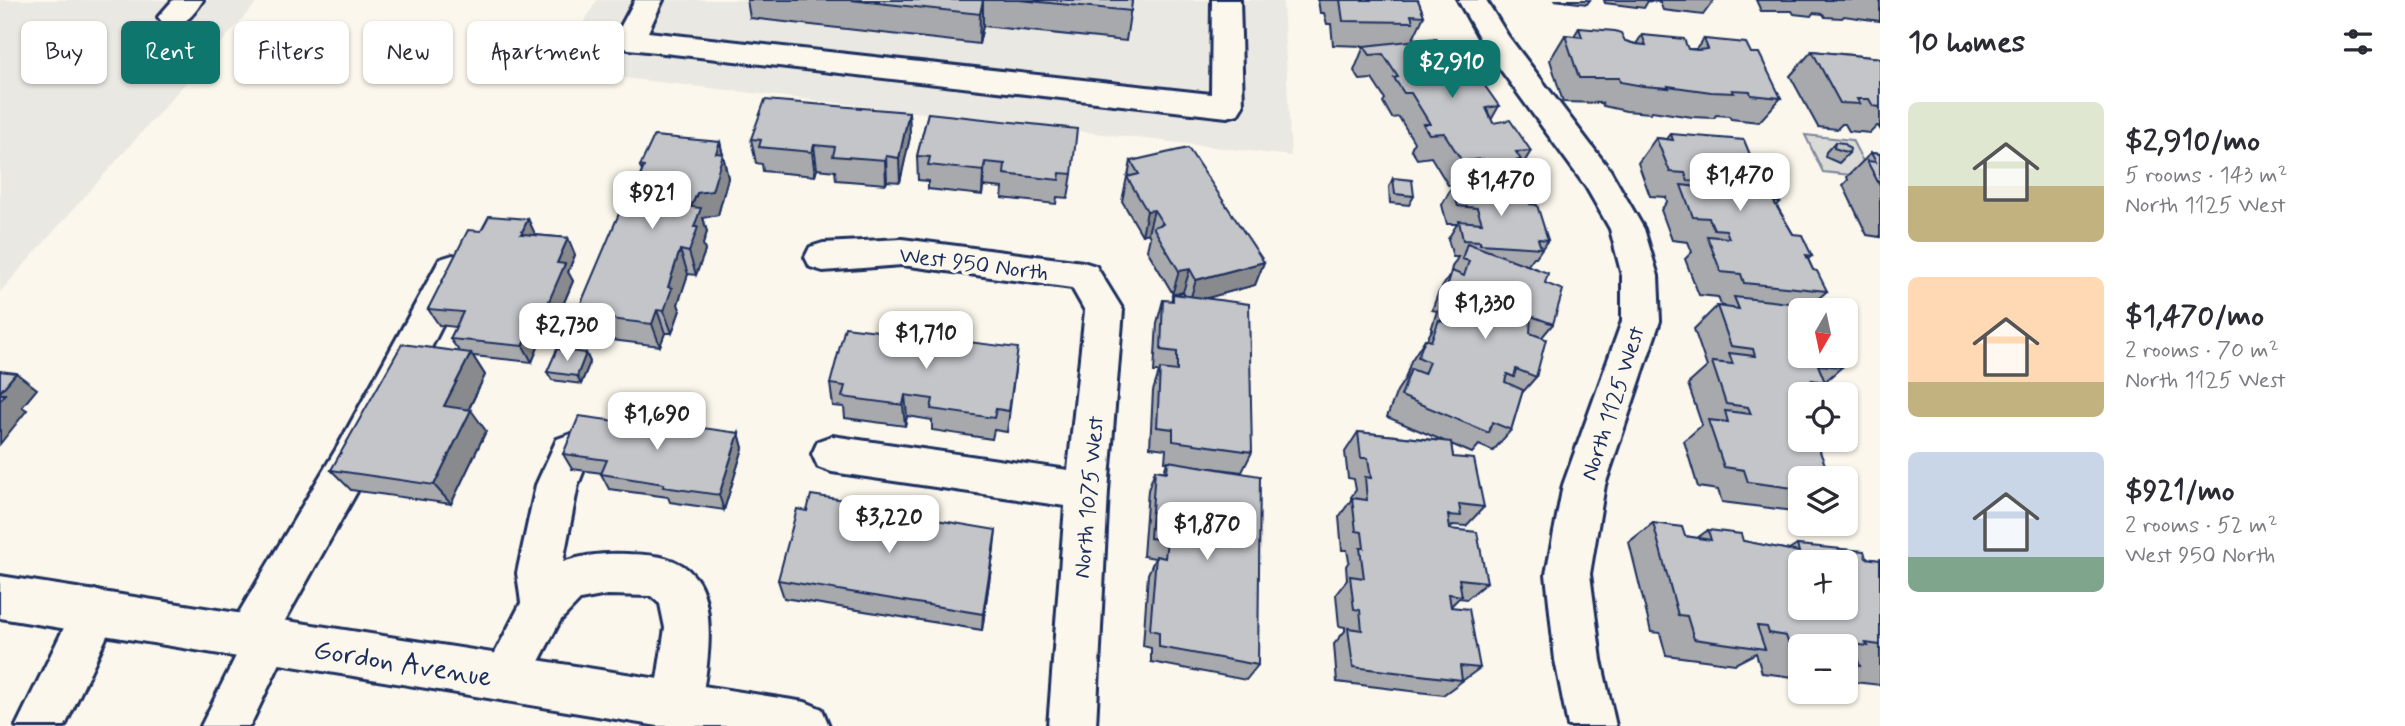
<!DOCTYPE html>
<meta charset="utf-8">
<style>
:root{--surface:#fff;--page:#f7f7f7;--text:#2b2b33;--muted:#7c7c81;--accent:#0f766e}
body{margin:0;font-family:Mynerve,sans-serif;background:var(--page);color:var(--text);height:100vh;display:flex;flex-direction:column;font-size:26px;white-space:nowrap}
*{box-sizing:border-box;margin:0}
p{font-size:23px;color:var(--muted)}
.icon{flex:none;width:38px;height:38px;fill:none;stroke:currentColor;stroke-width:2;stroke-linecap:round;stroke-linejoin:round}
.map{position:relative;flex:1;overflow:hidden}
.details{display:flex;flex-direction:column;background:var(--surface);width:525px}
.details>*{flex:none}
.hud{position:absolute;left:21px;top:21px;width:665px;height:63px;display:flex;gap:14px}
.needle{width:46px;rotate:189deg}
.tools{position:absolute;left:1788px;top:298px;display:grid;gap:14px}
.tools a{display:grid;place-items:center;width:70px;height:70px;border-radius:10px;background:var(--surface);box-shadow:0 2px 5px #0004;font-size:35px}
.price{position:absolute;translate:-50% -60px;padding:0 16px;border-radius:14px;background:#fff;color:#222;font-size:23px;line-height:46px;filter:drop-shadow(0 2px 4px #0008)}
.price::after{content:'';position:absolute;left:50%;top:42px;width:21px;height:16px;margin-left:-10px;background:inherit;clip-path:polygon(0 0,100% 0,50% 100%)}
.price.current{background:var(--accent);color:#fff}
ul{padding:0;list-style:none}
li{display:flex;align-items:center;gap:21px;height:175px;padding:0 28px}
li span{display:grid;place-items:center;flex:none;width:196px;height:140px;border-radius:10px;color:#555}
li>.icon{margin-inline-start:auto}
span .icon{width:84px;height:84px;fill:#fffc;stroke-width:1}
li b{font-size:30px}
h2{display:flex;justify-content:space-between;align-items:center;height:84px;padding:0 28px;font-size:30px}
.pill{padding:0 24px;border-radius:10px;background:var(--surface);box-shadow:0 2px 5px #0004;font-size:24px;line-height:63px}
.pill.current{background:var(--accent);color:#fff}
main{display:flex;flex:1;min-height:0}
.map>svg:first-child{display:block}
.built{fill:#eae8e2}
.green{fill:#dadad7;stroke:#7a849a;stroke-width:2}
.lines{fill:none;stroke-linecap:round;stroke-linejoin:round}
.minor-casing{stroke:#1b2f5e;stroke-width:6}
.major-casing{stroke:#1b2f5e;stroke-width:6}
.minor{fill:#fbf7ec;fill-rule:evenodd}
.major{fill:#fbf7ec;fill-rule:evenodd}
.wall{fill:#a8a9ad;stroke:#1b2f5e;stroke-width:2;fill-rule:evenodd}
.shaded-wall{fill:#888a8d;stroke:#1b2f5e;stroke-width:2}
.building{fill:#c3c5c9;stroke:#1b2f5e;stroke-width:2;fill-rule:evenodd}
.labels{text-anchor:middle;stroke-width:7;stroke-linejoin:round;paint-order:stroke}
.street-label{font-size:23px;fill:#1b2f5e;stroke:#fbf7ec}
.near-street-label{font-size:28px;fill:#1b2f5e;stroke:#fbf7ec}
</style>
<main>
<div class="map">
<svg width="1880" height="726" viewBox="0 0 1880 726">
<rect width="100%" height="100%" fill="#fbf7ec"/>
<filter id="ink" filterUnits="userSpaceOnUse"><feTurbulence type="fractalNoise" baseFrequency=".0143" numOctaves="2"/><feDisplacementMap in="SourceGraphic" scale="14" xChannelSelector="R" yChannelSelector="G"/><feConvolveMatrix kernelMatrix="1 2 1 2 8 2 1 2 1" color-interpolation-filters="sRGB"/></filter>
<g filter="url(#ink)">
<g class="built">
<path d="M0 0H259L0 292Z"/>
<path d="M597 0H1283L1291 156 555 70Z"/>
</g>
<path class="green" d="M1805 135 1852 140 1871 177 1823 172Z"/>
<g class="lines">
<defs>
<g id="minor">
<path d="M173 0H203C193 16 183 29 163 23L158 17Z"/>
<path d="M635 0H663L648 32 1211 94 1212 0H1240L1243 106 1238 114 1227 117 629 49 618 46 614 39Z"/>
<path d="M1458 0H1486L1508 36 1610 170 1644 229 1658 276 1660 321 1605 485 1590 574 1601 660 1616 726H1568L1555 660 1546 574 1563 485 1622 321V276L1610 229 1586 187 1485 48Z"/>
<path d="M902 239 1083 262 1096 266 1123 310 1108 491 1096 726H1048L1065 506 832 472 818 467 812 454 818 441 832 436 1068 470 1085 311 1072 288 902 265 823 271 810 267 805 257 810 247 823 243Z"/>
<path d="M453 255 466 259 471 269 368 472 283 624 291 640 250 726H201L237 654 227 637 234 621 338 446 440 259Z"/>
<path d="M571 434 585 439 591 452 578 485 563 562C583 555 606 553 627 554 652 555 678 555 695 577 719 606 707 690 694 723 683 726 671 726 660 723L653 706 665 628 660 604 651 596 607 595 580 600 560 621 522 694 505 701 488 694 482 678 521 603 517 573 536 485 557 439Z"/>
<path d="M95 590 111 597 118 612 65 726H16L79 597Z"/>
</g>
<path id="major" d="M0 576 805 702 822 709 829 726H658L0 618Z"/>
</defs>
<use href="#minor" class="minor-casing"/>
<use href="#major" class="major-casing"/>
<use href="#minor" class="minor"/>
<use href="#major" class="major"/>
</g>
<g class="wall">
<path d="M747 0H1132L1126 41 983 26 979 44 750 18Z"/>
<path d="M1318 0H1418L1424 16 1412 41 1439 43 1469 68 1465 76 1468 81 1499 106 1491 120 1493 123 1531 151 1516 175H1512L1506 184 1472 188 1469 183 1448 185 1431 157 1417 159 1411 149 1414 142 1399 117 1392 118 1383 102 1385 99 1372 79 1360 80 1354 71 1364 46 1333 45 1331 24H1327L1324 13H1320Z"/>
<path d="M1554 0H1590L1587 4Z"/>
<path d="M1604 0H1714L1703 15 1663 10 1660 2 1648 1 1644 8 1605 3Z"/>
<path d="M1756 0H1880V21L1844 16 1842 18 1825 17 1823 14 1813 13 1811 16 1794 14 1792 11H1761Z"/>
<path d="M1579 28 1636 44 1642 35 1688 49H1696L1704 39 1751 53 1781 98 1759 122 1731 119 1729 116 1716 115 1714 118 1692 117 1652 111 1650 113 1626 111 1603 106 1602 103 1563 102 1550 60 1565 35 1574 36Z"/>
<path d="M1812 51 1880 58V129L1878 126H1877L1870 133 1849 131 1845 124H1842L1837 129 1818 127 1790 76Z"/>
<path d="M909 112 910 137 900 182 887 181 886 184 836 180 835 171 817 169 815 176 763 171 762 164 756 163 751 139Z"/>
<path d="M928 113 1072 174 1068 198 1057 197 1056 204 1002 198 1003 188 983 186 982 195 928 189V181L918 180 917 156Z"/>
<path d="M1671 134 1751 157 1748 160 1752 169 1763 185 1780 202 1777 206 1793 234 1812 256 1808 259 1813 270 1827 291 1810 306 1801 355 1842 367 1816 389 1801 439H1836L1820 451 1801 478V512L1722 502 1718 490 1698 487 1684 441 1702 425 1688 384 1707 367 1694 329 1717 306 1723 307 1724 306 1721 305 1718 297 1699 295 1685 259 1692 252 1688 242 1672 240 1661 210 1667 202 1666 197 1650 196 1638 163 1656 138 1667 139Z"/>
<path d="M720 142 728 178 718 215 703 217 707 232 703 244 705 251 696 275 688 274 678 304 680 310 672 333H665L660 346 587 337 576 315 642 172 640 166Z"/>
<path d="M1835 142 1849 153 1839 163 1825 157 1826 152Z"/>
<path d="M1871 153 1880 154V237L1867 235 1843 185 1848 180 1847 177Z"/>
<path d="M1131 161 1264 262 1255 285 1205 298 1252 452 1242 472 1189 465 1258 665 1246 680 1151 662V648L1143 646 1148 574 1155 558 1143 556 1148 490 1155 470 1164 472 1167 462H1165L1166 449 1150 447 1153 391 1159 372H1154L1157 323 1163 300 1171 301 1173 294 1147 250 1150 237 1148 233 1142 235 1122 201 1127 177 1128 176ZM1183 292 1185 296 1173 294Z"/>
<path d="M1393 178 1414 196 1409 205 1390 203 1389 187Z"/>
<path d="M1452 187 1530 204 1548 240 1536 257H1534L1528 265 1545 283 1553 324 1542 337 1536 377 1522 393 1511 430 1493 451 1479 445 1472 453 1451 444 1453 457 1484 507 1466 526 1453 525 1450 528 1487 582 1467 599 1459 598 1451 606 1480 668 1443 695 1337 682 1334 644 1345 631V627L1339 626 1336 594 1347 580 1346 566 1349 561 1347 550H1342L1339 517 1351 500V497L1356 490 1354 479 1348 478 1345 452 1358 432 1444 441 1387 417 1397 391 1405 379 1411 361 1425 339H1427L1432 330H1431L1437 311 1432 310 1438 294 1450 275 1452 267 1458 257H1453L1448 239 1457 224H1447L1442 205Z"/>
<path d="M528 219 535 235 568 238 575 255 568 272 573 281 552 331 545 330 532 362 473 356 485 375 469 409 486 431 451 504 351 490 331 470 459 351 450 339 456 327 439 325 428 309 481 231Z"/>
<path d="M586 353 590 362 581 384 552 380 547 372Z"/>
<path d="M1015 370 1007 432 994 430 992 439 932 430V420L907 416 905 426 845 418 844 407 833 406 830 384Z"/>
<path d="M622 422 739 433 743 448 724 510 670 502 668 497 609 489 601 474 602 473 572 469 563 454Z"/>
<path d="M885 506 887 523 994 548 982 630 784 598 778 580 807 511Z"/>
<path d="M1653 523 1685 536 1697 538 1708 530 1743 541 1789 550 1797 545 1866 558 1878 560 1880 559V685L1854 682 1850 671 1846 673V664L1801 646V678L1762 673 1756 653 1735 664 1666 655 1660 633 1651 632 1629 542Z"/>
</g>
<g class="shaded-wall">
<path d="M983 0V26L979 44 980 14Z"/>
<path d="M909 112 910 137 900 182 899 158Z"/>
<path d="M720 142 728 178 718 215 703 218 707 232 703 244 705 251 696 275 689 252 694 227 691 207Z"/>
<path d="M814 145 817 169 815 176 812 152Z"/>
<path d="M886 156 887 181 886 184 885 160Z"/>
<path d="M985 162 983 186 982 195 983 171Z"/>
<path d="M1154 210 1148 233 1142 235 1147 211Z"/>
<path d="M528 219 536 236 521 234Z"/>
<path d="M568 238 575 255 568 272 573 281 552 331 543 315 557 263Z"/>
<path d="M680 250 688 274 678 304 680 310 672 333 664 311 668 287Z"/>
<path d="M1264 262 1255 285 1189 303 1196 280Z"/>
<path d="M1190 269 1183 292 1172 295 1179 271Z"/>
<path d="M657 310 665 333 660 346 652 324Z"/>
<path d="M537 314 545 330 532 362 523 346Z"/>
<path d="M471 353 485 375 460 427 444 406Z"/>
<path d="M586 353 590 362 581 384 577 376Z"/>
<path d="M16 373 37 389 22 407 27 410 0 444V392Z"/>
<path d="M905 395 907 416 905 426 903 405Z"/>
<path d="M471 410 486 431 451 504 434 485Z"/>
<path d="M739 433 743 448 724 510 719 495Z"/>
<path d="M885 506 887 525 881 522Z"/>
<path d="M996 530 994 548 982 630 983 614Z"/>
</g>
<g class="building">
<path d="M850 0H983L980 14Z"/>
<path d="M1019 0H1132L1131 11Z"/>
<path d="M1340 0H1418L1424 16 1411 15 1413 22 1343 21Z"/>
<path d="M1579 28 1615 31 1621 33 1625 41 1635 44 1646 45 1642 35 1684 39 1688 49 1698 50 1708 49 1704 39 1746 43 1751 53H1759L1781 98 1751 95 1750 91 1732 90 1734 93 1711 92 1668 86 1669 88 1643 86 1620 82 1619 78H1579L1565 35 1582 37Z"/>
<path d="M1436 38 1439 43 1450 41 1469 68 1456 70 1460 76 1464 75 1468 81 1480 79 1499 106 1486 108 1493 123 1510 120 1531 151 1516 152 1521 160 1487 164 1483 159 1462 161 1444 133 1429 134 1423 124H1430L1411 93H1404L1394 78 1398 77 1383 54 1370 55 1364 46Z"/>
<path d="M1812 51 1880 58V107L1873 106 1869 99H1857L1860 104 1840 103Z"/>
<path d="M765 100 909 112 899 158 886 156 885 160 833 156 835 147 814 145 812 152 759 147 761 140 751 139Z"/>
<path d="M928 113 1077 129 1072 174 1060 173 1059 180 1004 174 1005 164 985 162 983 171 928 165 930 157 917 156Z"/>
<path d="M1671 134 1744 140 1751 157 1746 156 1752 169H1756L1763 185 1772 186 1780 202H1774L1793 234 1802 235 1812 256 1806 255 1813 270 1817 271 1827 291 1744 283 1741 274 1721 272 1707 236 1729 238 1726 230 1714 229 1709 218 1693 217 1681 185 1698 187 1695 181H1688L1685 173 1670 172 1656 138 1673 140Z"/>
<path d="M654 136 720 142 716 153 723 154 712 191 697 193 691 207 701 208 694 227H698L689 252 680 250 668 287 672 288 664 311 657 310 652 324 576 315 629 190 634 191 644 167 640 166Z"/>
<path d="M1835 142 1844 143 1850 149 1849 153 1834 148Z"/>
<path d="M1188 148 1264 262 1196 280 1190 269 1179 271 1153 227 1163 224 1154 210 1147 211 1127 177 1139 174 1131 161Z"/>
<path d="M1871 153 1880 154V186L1867 161 1876 162Z"/>
<path d="M1393 178 1412 180 1414 196 1395 194Z"/>
<path d="M1452 187 1526 193 1530 204 1537 205 1548 240 1538 239 1541 248 1480 244V241L1463 240 1459 221 1482 223 1477 208 1458 206Z"/>
<path d="M489 216 528 219 521 234 568 238 557 263 565 264 543 315 537 314 523 346 450 339 463 312 428 309 468 230 481 231Z"/>
<path d="M1467 243 1548 273 1545 283 1563 290 1553 324 1531 316 1530 333 1546 339 1536 377 1516 369 1514 377 1507 374 1505 382 1523 390 1511 430 1492 422 1489 433 1401 396 1411 369 1424 374 1429 362 1418 357 1425 339 1431 341 1439 320 1449 324 1454 310 1446 307 1452 288 1447 287 1452 271 1464 276 1469 261 1462 259Z"/>
<path d="M1173 294 1249 304 1252 452 1173 441V429L1157 427 1160 369 1177 371V352L1161 350 1163 300 1173 301Z"/>
<path d="M1734 297 1817 306 1819 310H1801V355H1837L1842 367 1818 365 1825 382 1812 380 1818 394H1801V439H1822L1825 445 1817 444 1826 467 1835 468 1839 478H1801V489L1748 482 1744 470 1724 467 1708 420 1728 422 1725 411 1751 414 1748 407 1726 404 1712 362 1733 364 1729 353 1755 356 1753 349 1731 346 1717 306 1739 309Z"/>
<path d="M845 327 1018 348 1009 411 996 409 994 418 931 409 933 399 905 395 903 405 842 397 845 386 830 384Z"/>
<path d="M402 344 471 353 444 406 471 410 434 485 331 470Z"/>
<path d="M557 349 586 353 577 376 547 372Z"/>
<path d="M0 371 16 373 0 392Z"/>
<path d="M0 394H5L0 401Z"/>
<path d="M579 416 622 422 624 417 739 433 719 495 663 487 664 484 601 474 607 460 563 454Z"/>
<path d="M1358 432 1451 442 1453 457 1474 459 1484 507 1459 504 1461 516 1448 515 1450 529 1477 532 1487 582 1459 579 1462 596 1449 594 1451 607 1469 609 1480 668 1460 666 1462 680 1353 667 1348 628 1362 630 1360 610 1354 609 1350 576 1364 578 1360 548H1364L1362 532 1356 531 1352 498 1367 500 1365 477 1371 478 1368 458H1361Z"/>
<path d="M1168 461 1260 476 1258 665 1159 647V632L1150 630 1156 556 1165 558 1167 540 1150 538 1155 470 1167 472Z"/>
<path d="M811 495 885 506 881 522 905 526 907 515 996 530 983 614 778 580 797 509 807 511Z"/>
<path d="M1653 523 1682 527 1685 536 1711 540 1708 530 1741 534 1743 541 1799 552 1797 545 1864 551 1866 558 1880 560V645L1866 643 1868 646 1852 644 1860 666 1846 664V646H1801V658L1793 657 1786 636 1769 633 1767 627 1757 626 1765 649 1694 639 1687 616 1678 615ZM1801 562H1846V607H1801Z"/>
</g>
</g>
<g class="labels">
<g class="street-label">
<text transform="translate(974 263) rotate(7)" y="8">West 950 North</text>
<text transform="translate(1612 403) rotate(-72)" y="8">North 1125 West</text>
<text transform="translate(1088 497) rotate(-85)" y="8">North 1075 West</text>
</g>
<g class="near-street-label">
<text transform="translate(403 662) rotate(9)" y="10">Gordon Avenue</text>
</g>
</g>
</svg>
<div class="tools">
<a><svg class="needle" viewBox="-14 -14 28 28"><path d="M0-13l5 13h-10z" fill="#e53935"/><path d="M0 13l5-13h-10z" fill="#7c7c81"/></svg></a>
<a><svg class="icon" aria-label="locate" viewBox="0 0 24 24"><circle cx="12" cy="12" r="6"/><path d="M12 2v4M12 18v4M2 12h4M18 12h4"/></svg></a>
<a><svg class="icon" aria-label="layers" viewBox="0 0 24 24"><path d="M12 4l9 5-9 5-9-5zM3 14l9 5 9-5"/></svg></a>
<a>+</a>
<a>−</a>
</div>
<b class="price current" style="left:1452px;top:100px">$2,910</b>
<b class="price" style="left:1740px;top:213px">$1,470</b>
<b class="price" style="left:1501px;top:218px">$1,470</b>
<b class="price" style="left:652px;top:231px">$921</b>
<b class="price" style="left:1485px;top:341px">$1,330</b>
<b class="price" style="left:567px;top:363px">$2,730</b>
<b class="price" style="left:926px;top:371px">$1,710</b>
<b class="price" style="left:657px;top:452px">$1,690</b>
<b class="price" style="left:889px;top:555px">$3,220</b>
<b class="price" style="left:1207px;top:562px">$1,870</b>
<div class="hud">
<a class="pill">Buy</a>
<a class="pill current">Rent</a>
<a class="pill">Filters</a>
<a class="pill">New</a>
<a class="pill">Apartment</a>
</div>
</div>
<section class="details">
<h2>10 homes<svg class="icon" aria-label="filters" viewBox="0 0 24 24"><path d="M4 7h16M4 17h16"/><circle cx="9" cy="7" r="2"/><circle cx="15" cy="17" r="2"/></svg></h2>
<ul>
<li><span style="background:linear-gradient(#dfe7d0 60%,#c2b280 0)"><svg class="icon" aria-label="home" viewBox="0 0 24 24"><path d="M3 11l9-7 9 7M6 9v11h12V9"/></svg></span><div><b>$2,910/mo</b><p>5 rooms · 143 m²</p><p>North 1125 West</p></div></li>
<li><span style="background:linear-gradient(#ffd9b3 75%,#c2b280 0)"><svg class="icon" aria-label="home" viewBox="0 0 24 24"><path d="M3 11l9-7 9 7M6 9v11h12V9"/></svg></span><div><b>$1,470/mo</b><p>2 rooms · 70 m²</p><p>North 1125 West</p></div></li>
<li><span style="background:linear-gradient(#c9d6e8 75%,#7fa58c 0)"><svg class="icon" aria-label="home" viewBox="0 0 24 24"><path d="M3 11l9-7 9 7M6 9v11h12V9"/></svg></span><div><b>$921/mo</b><p>2 rooms · 52 m²</p><p>West 950 North</p></div></li>
</ul>
</section>
</main>
